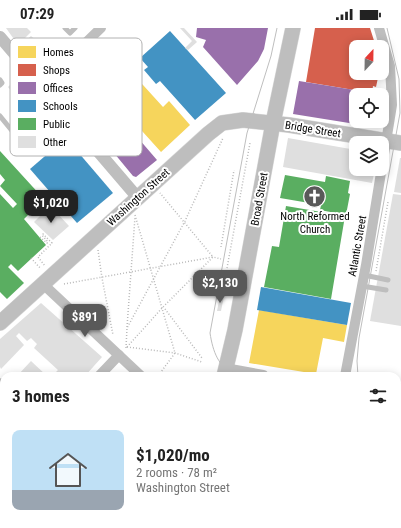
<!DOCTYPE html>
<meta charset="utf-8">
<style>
:root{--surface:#fff;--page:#f2f2f2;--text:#222;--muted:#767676;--accent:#595959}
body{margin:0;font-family:"Roboto Condensed",sans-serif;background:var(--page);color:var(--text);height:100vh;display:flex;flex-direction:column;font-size:15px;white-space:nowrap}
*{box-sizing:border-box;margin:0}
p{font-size:13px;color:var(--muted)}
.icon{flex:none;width:22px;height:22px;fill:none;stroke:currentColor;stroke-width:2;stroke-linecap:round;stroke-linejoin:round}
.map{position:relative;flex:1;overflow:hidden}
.details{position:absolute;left:0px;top:344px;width:401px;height:156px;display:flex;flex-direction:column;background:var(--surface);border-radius:12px 12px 0 0;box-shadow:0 2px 10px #0003}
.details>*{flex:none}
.needle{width:26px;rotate:22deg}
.controls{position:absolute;left:349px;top:12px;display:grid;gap:8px}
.controls a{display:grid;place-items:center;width:40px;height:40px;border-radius:8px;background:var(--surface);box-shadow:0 2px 10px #0003;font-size:20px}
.price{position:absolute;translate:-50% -34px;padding:0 9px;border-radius:8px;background:var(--accent);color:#fff;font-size:13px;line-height:26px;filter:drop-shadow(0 1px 2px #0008)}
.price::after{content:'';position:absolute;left:50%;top:24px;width:12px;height:9px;margin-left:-6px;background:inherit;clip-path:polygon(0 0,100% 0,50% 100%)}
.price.on{background:#222;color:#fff}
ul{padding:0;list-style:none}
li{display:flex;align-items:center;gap:12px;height:100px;padding:0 12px}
li span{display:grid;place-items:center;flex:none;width:112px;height:80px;border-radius:8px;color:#555}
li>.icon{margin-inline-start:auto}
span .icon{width:48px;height:48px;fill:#fffc;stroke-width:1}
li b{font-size:17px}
h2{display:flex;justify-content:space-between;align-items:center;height:48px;padding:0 12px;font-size:17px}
.status{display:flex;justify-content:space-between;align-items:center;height:28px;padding:0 20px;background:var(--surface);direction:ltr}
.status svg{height:11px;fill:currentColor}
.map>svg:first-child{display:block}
.homes{fill:#f6d55c}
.shops{fill:#d6604d}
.offices{fill:#9970ab}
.schools{fill:#4393c3}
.public{fill:#5aae61}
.building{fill:#dfdfdf}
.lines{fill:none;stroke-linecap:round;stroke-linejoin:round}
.primary-casing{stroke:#dbdbdb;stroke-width:16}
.path{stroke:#b9b9b9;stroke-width:1.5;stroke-dasharray:1 2;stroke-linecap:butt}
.service{stroke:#bebebe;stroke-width:5}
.minor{stroke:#bebebe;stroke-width:10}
.tertiary{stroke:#bebebe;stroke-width:12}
.primary{stroke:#bebebe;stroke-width:15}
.tram{stroke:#bebebe;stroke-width:1}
.labels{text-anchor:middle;stroke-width:4;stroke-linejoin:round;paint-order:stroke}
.street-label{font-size:11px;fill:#000;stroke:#fff}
.poi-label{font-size:11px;fill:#000;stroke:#fff}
.key{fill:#fff;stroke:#b2b2b2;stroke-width:1}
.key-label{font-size:11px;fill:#000}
</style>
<div class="status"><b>07:29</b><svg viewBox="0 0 49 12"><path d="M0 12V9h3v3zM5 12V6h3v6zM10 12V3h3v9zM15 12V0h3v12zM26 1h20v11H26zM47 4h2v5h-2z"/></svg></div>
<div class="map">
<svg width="401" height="500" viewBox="0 0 401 500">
<rect width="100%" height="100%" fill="#fff"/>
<g class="homes">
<path d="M101 11 126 38 129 36 135 43 133 46 163 79 169 73 190 97 161 124 133 93 138 89 102 50 97 54 78 32Z"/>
<path d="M259 282 347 297 344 314 323 310 316 346 249 335Z"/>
</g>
<path class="shops" d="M315 0H370L376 19H356V45H379L376 59 373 58 372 65 306 54Z"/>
<g class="offices">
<path d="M197 0H268L264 21 258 33 237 57 203 19 206 12 196 9Z"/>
<path d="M299 53 379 66 356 67V93H375L374 99 293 86Z"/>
<path d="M95 60 157 132 136 149 133 148 95 102 93 103 72 79Z"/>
</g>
<g class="schools">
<path d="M170 3 226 65 195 92 160 53 156 56 144 42 148 39 140 30Z"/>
<path d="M66 110 113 165 77 195 30 141Z"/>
<path d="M261 259 351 275 347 297 257 282Z"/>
</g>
<g class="public">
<path d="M0 123 42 169 44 168 57 183 50 189 37 178 24 191 46 217 18 243 11 236 8 239 24 255 7 271 0 264V166L13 180 17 176 0 158 5 152 0 146Z"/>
<path d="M285 147 325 154 326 148 350 153 348 165 350 166 346 187 320 182 321 177 280 170Z"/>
<path d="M286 178 345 188 331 271 264 259 272 218 279 219Z"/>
</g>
<g class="building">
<path d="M6 0H27L31 4 18 17Z"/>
<path d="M180 0H184L197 14 188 22 185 20 192 13Z"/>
<path d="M31 8 40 16 28 27 20 18Z"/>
<path d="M20 48 41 73 28 83 8 59Z"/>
<path d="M288 110 356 122V141H375L372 155 283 139Z"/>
<path d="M400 130H401V165L394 164Z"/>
<path d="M393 166 401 167V298L370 293Z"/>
<path d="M43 181 50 189 56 184 69 198 53 212 34 194 40 188 37 186Z"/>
<path d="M220 268H224L221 283H217Z"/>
<path d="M41 275 102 329 85 348H52L58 342 34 320 37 316 31 310 27 313 19 305 16 308 24 317 1 341 0 339V311Z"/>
<path d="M31 333 47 348H17Z"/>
<path d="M0 409 4 413V441L0 446Z"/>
<path d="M96 496H135L139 500H95L94 499Z"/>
</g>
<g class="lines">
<defs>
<g id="primary">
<path d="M0 295 208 106 222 95 243 92 289 97 401 115"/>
<path d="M224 348 235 302 273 95 293 0"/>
<path d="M0 358 4 361"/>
<path d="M153 496 157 500"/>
<path d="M192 500 193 496"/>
</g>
</defs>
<use href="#primary" class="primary-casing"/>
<g class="path">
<path d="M135 187 175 325 158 348"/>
<path d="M40 209 47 215 48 214 42 207 43 206 52 215 38 229 45 238"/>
<path d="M221 219 234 142"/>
<path d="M98 222 102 250 113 307"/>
<path d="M31 230 41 241"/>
<path d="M227 240 250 115"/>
<path d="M376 243 388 174"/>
<path d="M64 256 213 229 221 231"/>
<path d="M165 281 202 330"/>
<path d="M127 299 135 189"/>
<path d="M127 319 163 279 213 229 160 165"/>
<path d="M127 319 175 325 202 334"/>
<path d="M126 320 127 300 185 193 223 110"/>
</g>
<g class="service">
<path d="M65 0 70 5 75 0"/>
<path d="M0 52 2 55 0 57"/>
<path d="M0 88 22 115"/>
<path d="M364 247 388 252"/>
<path d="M362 258 386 262"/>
<path d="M0 464 4 468"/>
<path d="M36 496 40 500"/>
<path d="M56 500 60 496"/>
</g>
<g class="minor">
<path d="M42 57 101 0"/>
<path d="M43 256 141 348"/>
<path d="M99 348 119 327"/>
<path d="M345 348 366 237 392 77 390 38 379 0"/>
<path d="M0 460 4 456"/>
<path d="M279 496 301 500"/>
</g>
<g class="tertiary">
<path d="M0 9 138 170"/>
<path d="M225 341 263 348"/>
<path d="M398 375 401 361"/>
</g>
<use href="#primary" class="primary"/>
<g class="tram">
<path d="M235 348C218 338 213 324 210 305L247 105 271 28 277 0"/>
<path d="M358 348 357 333 359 310 400 85 399 51 387 0"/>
<path d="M397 430 401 437"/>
<path d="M397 440 401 447"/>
</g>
</g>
<defs>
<symbol id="church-disc" viewBox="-11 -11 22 22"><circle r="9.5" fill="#595959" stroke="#fff"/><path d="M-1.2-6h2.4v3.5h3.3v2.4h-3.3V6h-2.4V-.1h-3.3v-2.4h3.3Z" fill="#fff"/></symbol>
</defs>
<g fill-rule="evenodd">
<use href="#church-disc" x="302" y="156" width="25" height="25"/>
</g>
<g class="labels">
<g class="street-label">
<text transform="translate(313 101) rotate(9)" y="4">Bridge Street</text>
<text transform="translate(138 169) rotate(-42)" y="4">Washington Street</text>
<text transform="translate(259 171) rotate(-80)" y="4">Broad Street</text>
<text transform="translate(357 218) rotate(-80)" y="4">Atlantic Street</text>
</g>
<g class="poi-label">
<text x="315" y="192">North Reformed<tspan x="315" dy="13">Church</tspan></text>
</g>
</g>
<rect x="10" y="10" width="132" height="118" rx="6" class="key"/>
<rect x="18" y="18" width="18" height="12" fill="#f6d55c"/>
<rect x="18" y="36" width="18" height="12" fill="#d6604d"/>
<rect x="18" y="54" width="18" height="12" fill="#9970ab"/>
<rect x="18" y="72" width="18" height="12" fill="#4393c3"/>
<rect x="18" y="90" width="18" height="12" fill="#5aae61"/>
<rect x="18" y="108" width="18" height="12" fill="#dfdfdf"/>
<g class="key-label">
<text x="43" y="28">Homes</text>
<text x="43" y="46">Shops</text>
<text x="43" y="64">Offices</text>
<text x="43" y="82">Schools</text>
<text x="43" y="100">Public</text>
<text x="43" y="118">Other</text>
</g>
</svg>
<div class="controls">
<a><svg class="needle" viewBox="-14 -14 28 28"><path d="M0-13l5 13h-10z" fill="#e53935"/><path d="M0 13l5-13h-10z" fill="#767676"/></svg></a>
<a><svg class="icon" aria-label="locate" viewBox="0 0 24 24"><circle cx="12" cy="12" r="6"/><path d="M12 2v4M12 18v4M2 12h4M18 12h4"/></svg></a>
<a><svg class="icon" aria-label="layers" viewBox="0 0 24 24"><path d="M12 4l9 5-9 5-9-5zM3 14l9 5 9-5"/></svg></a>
</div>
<b class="price on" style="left:51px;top:196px">$1,020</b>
<b class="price" style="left:220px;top:276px">$2,130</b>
<b class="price" style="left:85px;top:310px">$891</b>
<section class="details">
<h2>3 homes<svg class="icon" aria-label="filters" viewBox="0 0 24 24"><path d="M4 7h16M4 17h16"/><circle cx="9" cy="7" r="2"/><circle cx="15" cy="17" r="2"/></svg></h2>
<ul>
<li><span style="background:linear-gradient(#bfe0f5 75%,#9aa5b1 0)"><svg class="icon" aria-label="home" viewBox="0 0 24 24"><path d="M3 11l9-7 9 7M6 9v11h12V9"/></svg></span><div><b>$1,020/mo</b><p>2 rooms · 78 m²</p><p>Washington Street</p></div></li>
</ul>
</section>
</div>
